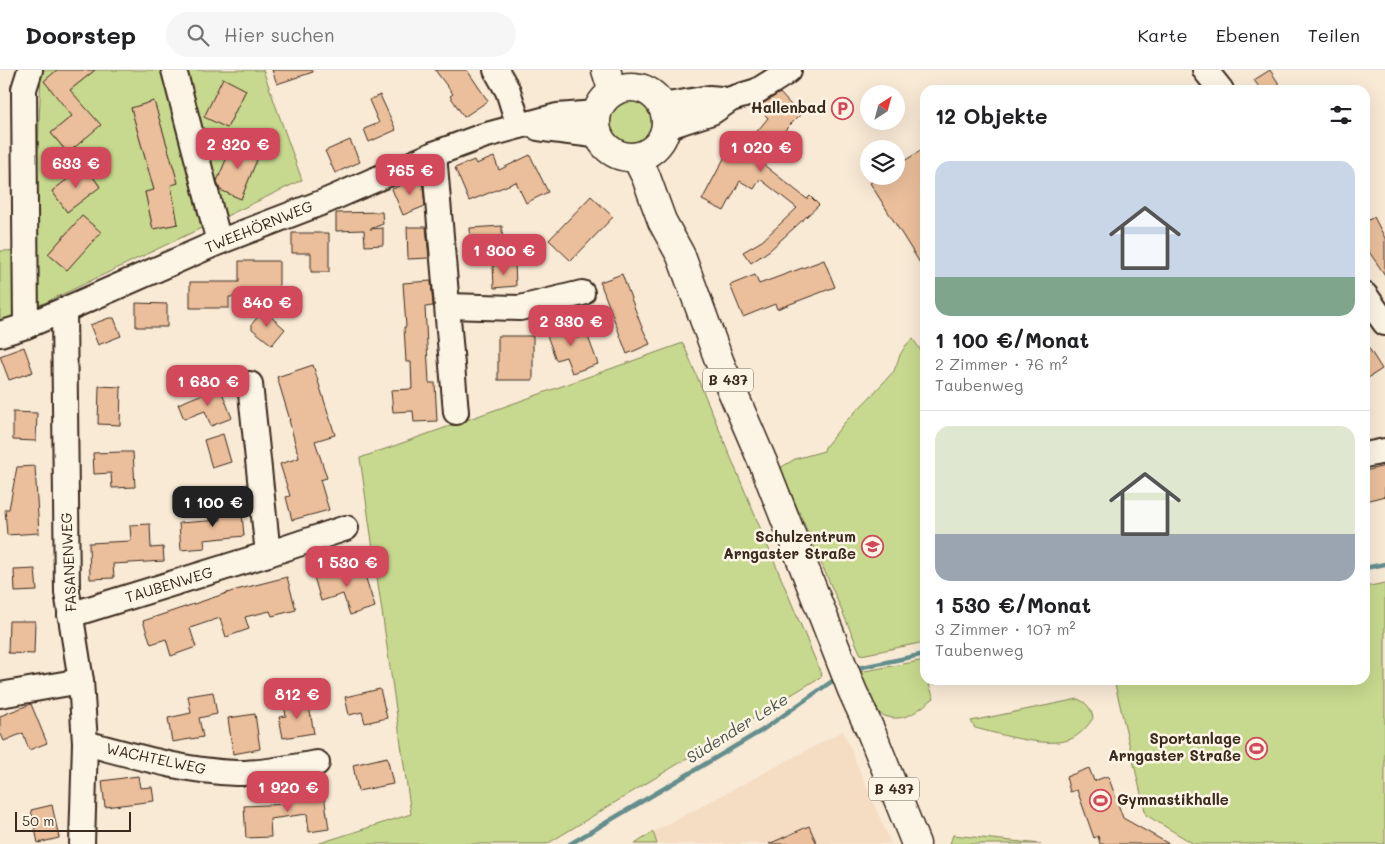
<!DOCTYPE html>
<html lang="de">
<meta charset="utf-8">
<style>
:root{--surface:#fff;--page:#f6f6f6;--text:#202124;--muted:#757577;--line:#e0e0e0;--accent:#d1495b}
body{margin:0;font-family:Mali,sans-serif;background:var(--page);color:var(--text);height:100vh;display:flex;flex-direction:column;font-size:19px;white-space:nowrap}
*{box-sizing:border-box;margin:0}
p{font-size:16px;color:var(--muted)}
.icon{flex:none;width:28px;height:28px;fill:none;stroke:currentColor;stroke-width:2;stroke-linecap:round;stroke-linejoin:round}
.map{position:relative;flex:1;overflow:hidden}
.side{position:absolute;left:920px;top:15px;width:450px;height:600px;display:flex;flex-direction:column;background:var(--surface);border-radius:15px;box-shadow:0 5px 20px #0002}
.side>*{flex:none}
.needle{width:32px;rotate:36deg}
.tools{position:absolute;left:860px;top:15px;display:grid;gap:10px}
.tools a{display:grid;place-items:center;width:45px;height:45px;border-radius:50%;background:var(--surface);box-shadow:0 5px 20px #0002;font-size:25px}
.scale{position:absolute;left:15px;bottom:12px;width:116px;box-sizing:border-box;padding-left:5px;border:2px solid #3b2a1e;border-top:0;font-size:14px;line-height:18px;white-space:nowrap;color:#3b2a1e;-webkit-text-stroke:4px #fcf5e5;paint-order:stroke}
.price{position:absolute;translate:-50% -42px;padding:0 11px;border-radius:10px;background:var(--accent);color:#fff;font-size:16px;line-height:32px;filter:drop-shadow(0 1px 2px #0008)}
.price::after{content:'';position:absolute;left:50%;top:30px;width:15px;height:11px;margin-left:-8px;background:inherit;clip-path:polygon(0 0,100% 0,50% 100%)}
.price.on{background:#222;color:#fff}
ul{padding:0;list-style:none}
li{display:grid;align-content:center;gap:10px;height:265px;padding:0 15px}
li+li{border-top:1px solid var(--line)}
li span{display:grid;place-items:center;height:155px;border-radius:15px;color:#555}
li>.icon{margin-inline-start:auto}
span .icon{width:90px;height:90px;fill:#fffc;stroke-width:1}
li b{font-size:21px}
h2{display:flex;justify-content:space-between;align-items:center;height:60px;padding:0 15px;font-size:21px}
header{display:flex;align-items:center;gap:30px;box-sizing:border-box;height:70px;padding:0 25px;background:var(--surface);border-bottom:1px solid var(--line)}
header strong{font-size:24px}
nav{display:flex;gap:28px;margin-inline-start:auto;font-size:18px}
.search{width:350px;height:45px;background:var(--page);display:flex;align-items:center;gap:12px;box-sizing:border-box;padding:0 18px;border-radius:28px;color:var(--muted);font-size:19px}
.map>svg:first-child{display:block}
.built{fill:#f5ddc4}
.green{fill:#c7d98e;stroke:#818256;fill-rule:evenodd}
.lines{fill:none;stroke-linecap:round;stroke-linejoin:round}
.stream{stroke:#648e8d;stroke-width:4.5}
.building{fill:#ebbf9b;stroke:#3b2a1e}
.minor-casing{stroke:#3b2a1e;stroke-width:28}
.major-casing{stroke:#3b2a1e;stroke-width:31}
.minor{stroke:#fcf5e5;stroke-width:24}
.major{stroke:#fcf5e5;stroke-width:28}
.labels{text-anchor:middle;stroke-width:5;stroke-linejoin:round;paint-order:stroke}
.shield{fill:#fcf5e5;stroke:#75675a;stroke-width:1}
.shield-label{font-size:14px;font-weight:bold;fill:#3b2a1e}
.poi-label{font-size:15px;font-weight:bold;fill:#3b2a1e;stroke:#fcf5e5;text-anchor:end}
.street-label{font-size:15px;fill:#3b2a1e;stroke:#fcf5e5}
.water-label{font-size:16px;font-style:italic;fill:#4c544c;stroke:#fcf5e5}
</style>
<header>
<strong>Doorstep</strong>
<div class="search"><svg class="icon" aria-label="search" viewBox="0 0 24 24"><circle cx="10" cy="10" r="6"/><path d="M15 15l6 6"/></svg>Hier suchen</div>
<nav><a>Karte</a><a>Ebenen</a><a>Teilen</a></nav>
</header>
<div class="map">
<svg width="1385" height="774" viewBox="0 0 1385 774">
<rect width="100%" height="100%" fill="#f9ead6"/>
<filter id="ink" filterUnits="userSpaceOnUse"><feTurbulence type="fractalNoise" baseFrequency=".02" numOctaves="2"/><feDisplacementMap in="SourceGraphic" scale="10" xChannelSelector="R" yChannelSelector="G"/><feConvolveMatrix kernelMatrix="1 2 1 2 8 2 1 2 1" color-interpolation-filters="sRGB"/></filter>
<g filter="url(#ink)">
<path class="built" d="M843 661 891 774H657L653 762Z"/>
<g class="green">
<path d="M22 0H57L44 11 59 29 95 0H263L302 110 40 235 0 251V181L34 180 41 3ZM223 9 246 20 227 58 205 47ZM154 32 178 113 171 115 177 154 153 159 145 122 154 120 131 38ZM84 36 100 55 67 83 51 63ZM234 71 260 82 241 129 215 117ZM85 96 100 116 67 142 52 121ZM82 146 100 162 67 200 48 184Z"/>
<circle cx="631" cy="52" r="24"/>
<path d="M913 269 925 287V572L861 585 780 398 795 389 824 381 825 377 845 352 870 327 894 301 900 285 906 275Z"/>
<path d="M683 273 822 606 547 774H317L411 744 360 388Z"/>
<path d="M1385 513V774H1194L1146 745 1114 610H1365V517Z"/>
<path d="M925 590V610H956L929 615 934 628C919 639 907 652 888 647 883 646 878 643 875 639 869 630 863 613 859 602Z"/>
<path d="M1078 629C1087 633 1091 638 1093 648 1088 656 1080 665 1071 669 1046 679 1000 664 975 658L971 651Z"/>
<path d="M653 762 657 774H635Z"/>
<path d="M953 765 1041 774H950Z"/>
</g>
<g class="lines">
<g class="stream">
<path d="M1365 498 1385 494"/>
<path d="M853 599 925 584"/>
<path d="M570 774 761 661 838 607"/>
</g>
</g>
<g class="building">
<path d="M57 0H95L70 20 101 55 68 83 51 63 72 46 44 11Z"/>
<path d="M272 0H312L313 2 277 14Z"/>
<path d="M435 0H467L488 31 464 47 450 26 453 24Z"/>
<path d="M1270 0 1283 20H1261L1254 10Z"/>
<path d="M223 8 246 20 227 58 204 47Z"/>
<path d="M780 23 800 45 778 67 784 71 764 95 807 129 810 126 819 135 770 180 751 193 743 182 762 171 797 138 760 109 754 119 740 111 724 141 702 130 731 75 741 81 768 48 759 38 764 33Z"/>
<path d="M380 25 396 60 369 72 364 59 379 53 369 30Z"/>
<path d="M154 31 178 113 171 115 178 154 153 159 145 122 154 120 131 38Z"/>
<path d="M350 70 360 92 335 103 325 81Z"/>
<path d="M234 71 260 82 241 129 220 120 217 111Z"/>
<path d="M925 78V201L870 113 880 106H896V96Z"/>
<path d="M530 85 548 122 526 133 516 112 469 131 455 98 474 90 476 94 494 87 499 100Z"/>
<path d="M85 96 100 117 67 142 52 121Z"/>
<path d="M419 107 423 117 425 136 403 145 392 119Z"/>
<path d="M591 126 613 147 571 191 549 170Z"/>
<path d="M382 142 383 154 370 159 383 158V175L365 176 364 160 336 161V143Z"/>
<path d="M82 146 101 162 67 200 48 184Z"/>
<path d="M1374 147 1385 168V205L1365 176V152Z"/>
<path d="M502 156 503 185 477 186V181H471L470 158Z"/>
<path d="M407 157H426L429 188 408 189Z"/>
<path d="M292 163H329V202H311V183H292Z"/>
<path d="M824 190 835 217 777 239 775 234 743 247 730 215 755 205 759 214Z"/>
<path d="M239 191H279V226L229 227V238H190V212H239Z"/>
<path d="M515 194 516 216 494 218 493 195Z"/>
<path d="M622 204 641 255 650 274 627 284 600 212Z"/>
<path d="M431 211 433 236 425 237 429 313H435L437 351 414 352 413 341 393 342 391 320 412 319 411 292H406L404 257H406L403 213Z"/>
<path d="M136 233 167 234V257H136Z"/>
<path d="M263 240 285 259 272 275 252 259V254Z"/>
<path d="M109 248H114L121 266 98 275 90 255Z"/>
<path d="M571 251 577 268 587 264 598 294 572 303 566 287 556 290 545 260Z"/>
<rect x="498" y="266" width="35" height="44"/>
<path d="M1365 272 1382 299 1365 310Z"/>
<path d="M24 277 33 302 9 310 0 286Z"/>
<path d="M313 295 335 365 315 371 327 408 320 410 329 440 292 450 286 427 290 426 280 394 299 388 289 350H290L277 307Z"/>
<path d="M99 316 121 317 120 355 98 354Z"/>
<path d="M220 317 232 348 211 356 205 341 184 349 178 334Z"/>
<path d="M13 342 37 343 36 371 13 370Z"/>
<path d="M223 364 231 392 212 398 204 370Z"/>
<path d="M122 382H133L135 417 112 418 111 403 94 404 93 383Z"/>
<path d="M35 396 39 463 7 465 5 439H9L17 397Z"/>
<path d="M1385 396V426L1365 431V401Z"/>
<path d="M241 432 244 466 204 470 205 478 181 480 179 453 221 450 219 434Z"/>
<path d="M150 454 151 478 163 477 164 491 113 494 114 508 90 509 89 473 131 471 130 455Z"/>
<path d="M361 493 375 537 350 545 343 524 321 531 314 507Z"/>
<path d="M35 499 37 521 15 522 14 500Z"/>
<path d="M287 507 296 540 272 546 270 541 245 547 249 559 226 567 220 548 190 558 196 577 171 586 166 569 151 574 143 551 236 520Z"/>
<path d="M9 551H35L34 584 8 583Z"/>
<path d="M380 619 387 648 365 653 362 642 349 645 345 627Z"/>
<path d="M213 622 217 644 199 648 203 667 172 672 168 648 191 643 188 626Z"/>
<path d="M308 631 314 663 283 668 279 647 286 646 284 635Z"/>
<path d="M31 634 47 673 29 680 23 663 4 671 0 662V646Z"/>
<path d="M255 644 260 679 233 684 228 648Z"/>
<path d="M387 687 393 714 358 721 353 695Z"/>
<path d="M1089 698 1094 711 1108 706 1123 748 1169 774H1100L1098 766 1094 768 1077 720 1070 722 1066 707Z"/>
<path d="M138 706 140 718 152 717 154 731 105 737 102 711Z"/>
<path d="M323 718 329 759 309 762 307 744 270 749 271 767 246 768 244 736 289 734 288 723Z"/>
<path d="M52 735 59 768 38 773 31 740Z"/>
<path d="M809 756 817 774H769Z"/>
</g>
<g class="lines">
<defs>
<g id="minor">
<path d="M174 0 219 172"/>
<path d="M496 0 508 21 519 56"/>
<path d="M1205 0 1221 20"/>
<path d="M662 36 709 28 721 29"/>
<path d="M666 57 712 42 731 29 757 21 784 4 789 0"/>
<path d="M538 58C559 62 579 62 599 66"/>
<path d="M434 84 456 342"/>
<path d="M1365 225 1385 253"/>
<path d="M448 236 520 238 582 223"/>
<path d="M64 240 67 522 81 611 85 673 82 774"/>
<path d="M26 256 24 19 30 0"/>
<path d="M0 264 26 256 64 240 219 172 326 131 434 84 483 66 557 46 597 43"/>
<path d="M250 314 268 484"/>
<path d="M1365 385 1385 381"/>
<path d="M70 545 268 484 346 458"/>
<path d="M0 625 81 611"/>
<path d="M85 673C135 686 184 701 236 703 263 704 291 697 317 693"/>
</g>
<g id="major">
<path d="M606 0 613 22"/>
<circle cx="631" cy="52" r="35"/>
<path d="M636 87 646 107 662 151 681 186 720 293 764 395 852 620 872 664 916 774"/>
</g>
</defs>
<use href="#minor" class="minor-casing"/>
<use href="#major" class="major-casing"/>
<use href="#minor" class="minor"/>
<use href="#major" class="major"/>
</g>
</g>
<defs>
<symbol id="parking-ring" viewBox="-11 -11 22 22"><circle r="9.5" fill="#fcf5e5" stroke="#d1495b" stroke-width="1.5"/><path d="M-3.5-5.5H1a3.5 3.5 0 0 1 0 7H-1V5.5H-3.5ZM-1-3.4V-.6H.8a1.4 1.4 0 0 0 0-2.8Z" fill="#d1495b"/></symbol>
<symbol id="school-ring" viewBox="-11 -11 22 22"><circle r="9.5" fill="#fcf5e5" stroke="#d1495b" stroke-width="1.5"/><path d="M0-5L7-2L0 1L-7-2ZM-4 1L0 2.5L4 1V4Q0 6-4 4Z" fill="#d1495b"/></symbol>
<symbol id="stadium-ring" viewBox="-11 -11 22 22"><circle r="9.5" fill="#fcf5e5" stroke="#d1495b" stroke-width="1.5"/><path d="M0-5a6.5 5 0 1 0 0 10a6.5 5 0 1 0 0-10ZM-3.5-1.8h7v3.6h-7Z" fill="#d1495b"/></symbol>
</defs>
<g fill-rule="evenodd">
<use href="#parking-ring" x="830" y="26" width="25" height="25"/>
<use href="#school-ring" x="860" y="464" width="25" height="25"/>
<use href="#stadium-ring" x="1244" y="666" width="25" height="25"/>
<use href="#stadium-ring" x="1088" y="718" width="25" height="25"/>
</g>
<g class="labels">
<g class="shield">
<rect x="703" y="298.5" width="50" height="23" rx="4"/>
<rect x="869" y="707.5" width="50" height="23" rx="4"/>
</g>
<g class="shield-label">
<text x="728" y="315">B 437</text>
<text x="894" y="724">B 437</text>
</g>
<g class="poi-label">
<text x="826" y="43">Hallenbad</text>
<text x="856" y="472">Schulzentrum<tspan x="856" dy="17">Arngaster Straße</tspan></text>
<text x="1241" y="674">Sportanlage<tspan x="1241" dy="17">Arngaster Straße</tspan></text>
<text x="1117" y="735" text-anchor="start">Gymnastikhalle</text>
</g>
<g class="street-label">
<text transform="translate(259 157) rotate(-22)" y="5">TWEEHÖRNWEG</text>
<text transform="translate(69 492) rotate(-93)" y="5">FASANENWEG</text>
<text transform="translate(169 515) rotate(-17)" y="5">TAUBENWEG</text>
<text transform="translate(156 689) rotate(12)" y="5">WACHTELWEG</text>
</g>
<g class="water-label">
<text transform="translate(737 658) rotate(-32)" y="6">Südender Leke</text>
</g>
</g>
</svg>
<div class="tools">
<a><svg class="needle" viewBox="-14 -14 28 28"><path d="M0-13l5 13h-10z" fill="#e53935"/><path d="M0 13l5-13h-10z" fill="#757577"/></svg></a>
<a><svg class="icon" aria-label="layers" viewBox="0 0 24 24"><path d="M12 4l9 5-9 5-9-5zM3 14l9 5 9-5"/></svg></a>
</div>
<div class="scale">50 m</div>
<b class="price" style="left:238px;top:100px">2 320 €</b>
<b class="price" style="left:761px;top:103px">1 020 €</b>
<b class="price" style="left:76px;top:119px">633 €</b>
<b class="price" style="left:410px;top:126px">765 €</b>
<b class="price" style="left:504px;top:206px">1 300 €</b>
<b class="price" style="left:267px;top:258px">840 €</b>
<b class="price" style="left:571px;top:277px">2 330 €</b>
<b class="price" style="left:208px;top:337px">1 680 €</b>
<b class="price on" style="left:213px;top:458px">1 100 €</b>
<b class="price" style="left:347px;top:518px">1 530 €</b>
<b class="price" style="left:297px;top:650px">812 €</b>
<b class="price" style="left:288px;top:743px">1 920 €</b>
<section class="side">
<h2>12 Objekte<svg class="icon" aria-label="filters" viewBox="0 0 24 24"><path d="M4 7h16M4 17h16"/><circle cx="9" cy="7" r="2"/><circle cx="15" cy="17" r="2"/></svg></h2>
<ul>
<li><span style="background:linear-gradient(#c9d6e8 75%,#7fa58c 0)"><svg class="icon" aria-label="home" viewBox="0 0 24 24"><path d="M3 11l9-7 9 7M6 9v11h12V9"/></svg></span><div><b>1 100 €/Monat</b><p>2 Zimmer · 76 m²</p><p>Taubenweg</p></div></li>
<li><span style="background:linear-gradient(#dfe7d0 70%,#9aa5b1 0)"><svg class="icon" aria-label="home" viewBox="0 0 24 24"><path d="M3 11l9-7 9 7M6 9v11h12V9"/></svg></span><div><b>1 530 €/Monat</b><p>3 Zimmer · 107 m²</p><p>Taubenweg</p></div></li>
</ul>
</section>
</div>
